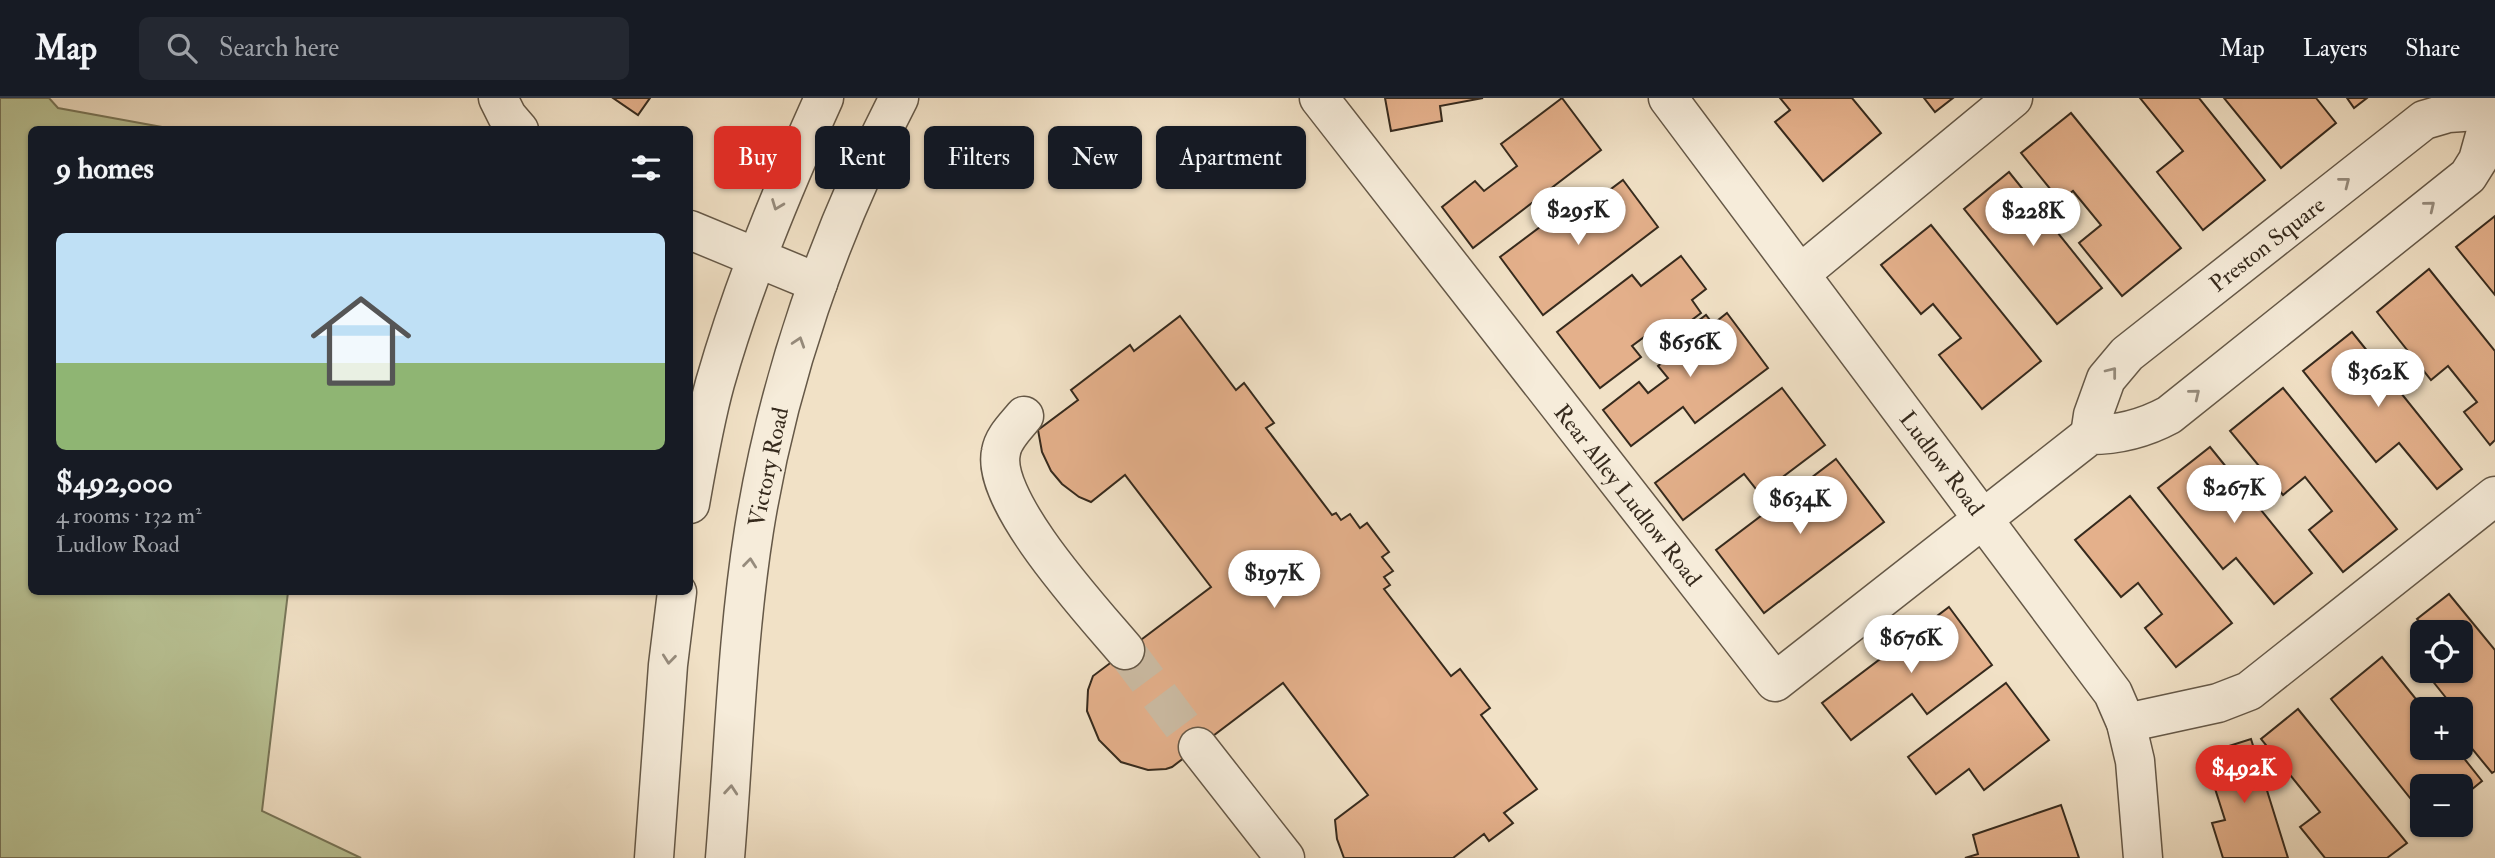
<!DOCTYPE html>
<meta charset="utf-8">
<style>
:root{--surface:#171b24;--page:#242831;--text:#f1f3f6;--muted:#9ea1a6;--line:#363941;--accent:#d93025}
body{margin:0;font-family:"IM FELL Double Pica",serif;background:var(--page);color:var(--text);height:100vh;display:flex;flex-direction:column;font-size:26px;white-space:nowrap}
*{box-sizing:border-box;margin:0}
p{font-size:23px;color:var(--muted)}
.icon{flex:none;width:38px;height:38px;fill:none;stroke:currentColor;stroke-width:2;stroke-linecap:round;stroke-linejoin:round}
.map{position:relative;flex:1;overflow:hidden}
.side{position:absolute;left:28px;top:28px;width:665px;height:469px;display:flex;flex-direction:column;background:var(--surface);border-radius:10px;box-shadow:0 2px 5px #0004}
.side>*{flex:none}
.guide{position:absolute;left:714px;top:28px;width:665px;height:63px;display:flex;gap:14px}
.fabs{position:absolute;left:2410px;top:522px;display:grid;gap:14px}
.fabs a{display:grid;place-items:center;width:63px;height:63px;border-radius:10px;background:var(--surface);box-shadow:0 2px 5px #0004;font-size:35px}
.price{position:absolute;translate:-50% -60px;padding:0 16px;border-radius:24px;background:#fff;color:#222;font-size:23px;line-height:46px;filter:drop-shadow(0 2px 4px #0008)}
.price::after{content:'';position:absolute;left:50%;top:42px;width:21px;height:16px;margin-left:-10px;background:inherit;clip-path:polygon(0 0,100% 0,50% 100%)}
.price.selected{background:var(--accent);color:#fff}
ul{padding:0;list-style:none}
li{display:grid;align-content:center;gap:14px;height:371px;padding:0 28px}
li span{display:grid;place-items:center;height:217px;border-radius:10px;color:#555}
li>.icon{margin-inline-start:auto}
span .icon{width:126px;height:126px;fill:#fffc;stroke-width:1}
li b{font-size:30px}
h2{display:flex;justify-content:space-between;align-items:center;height:84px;padding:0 28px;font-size:30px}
.tag{padding:0 24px;border-radius:10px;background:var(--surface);box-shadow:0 2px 5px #0004;font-size:24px;line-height:63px}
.tag.selected{background:var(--accent);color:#fff}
header{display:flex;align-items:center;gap:42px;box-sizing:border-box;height:98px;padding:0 35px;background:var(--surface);border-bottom:2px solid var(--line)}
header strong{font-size:33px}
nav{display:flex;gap:38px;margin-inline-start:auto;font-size:24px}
.search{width:490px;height:63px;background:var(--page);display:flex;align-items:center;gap:18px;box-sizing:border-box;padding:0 24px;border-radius:10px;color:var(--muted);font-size:26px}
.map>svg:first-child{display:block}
.green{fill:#b9c395;stroke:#787659;stroke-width:2}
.building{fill:#e4b08b;stroke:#362a1d;stroke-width:2}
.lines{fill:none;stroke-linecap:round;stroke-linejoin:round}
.minor-tunnel{stroke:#ccbca4;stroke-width:38;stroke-dasharray:38 19;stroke-linecap:butt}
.minor-casing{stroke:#655847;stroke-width:41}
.minor{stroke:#f6ecda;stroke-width:38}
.oneway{stroke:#968b7c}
.labels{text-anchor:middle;stroke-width:5;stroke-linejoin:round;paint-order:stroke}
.street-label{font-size:23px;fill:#362a1d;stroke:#f6ecda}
</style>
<header>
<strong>Map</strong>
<div class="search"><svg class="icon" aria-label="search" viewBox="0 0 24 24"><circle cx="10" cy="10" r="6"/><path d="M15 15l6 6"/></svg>Search here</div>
<nav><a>Map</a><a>Layers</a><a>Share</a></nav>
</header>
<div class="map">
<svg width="2495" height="760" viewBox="0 0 2495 760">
<rect width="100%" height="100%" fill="#f1e1c6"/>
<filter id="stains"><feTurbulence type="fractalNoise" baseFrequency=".00286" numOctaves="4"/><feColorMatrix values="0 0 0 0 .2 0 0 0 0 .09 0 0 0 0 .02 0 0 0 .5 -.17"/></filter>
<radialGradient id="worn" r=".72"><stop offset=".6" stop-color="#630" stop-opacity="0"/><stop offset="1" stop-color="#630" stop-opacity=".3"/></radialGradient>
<path class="green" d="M0 0H49L58 10 173 31 32 32V494H288L262 713 361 760H0Z"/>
<g class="building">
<path d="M613 0H650L638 17Z"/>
<path d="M1385 0H1483L1440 8 1442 23 1391 33Z"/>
<path d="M1562 0 1601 52 1473 150 1442 109 1475 83 1484 93 1517 68 1501 46Z"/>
<path d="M1780 0H1852L1881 35 1823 83 1775 24 1790 12Z"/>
<path d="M1924 0H1953L1935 14Z"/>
<path d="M2140 0H2199L2265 82 2203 132 2157 74 2183 53Z"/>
<path d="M2224 0H2316L2336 25 2281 70Z"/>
<path d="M2347 0H2367L2354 10Z"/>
<path d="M2071 15 2181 150 2122 198 2079 145 2101 127 2073 93 2060 103 2021 55Z"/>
<path d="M2009 74 2102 190 2057 226 1964 111Z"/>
<path d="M1623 82 1658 129 1543 217 1500 159 1552 120 1559 130Z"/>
<path d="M2495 118V197L2456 149Z"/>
<path d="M1931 127 2041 263 1982 311 1939 257 1961 240 1933 206 1921 216 1881 167Z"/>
<path d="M1681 158 1706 191 1692 202 1701 215 1668 240 1659 228 1632 248 1641 259 1600 290 1557 234 1632 177 1641 188Z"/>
<path d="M2429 171 2495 253V342L2490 347 2464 314 2477 304 2448 268 2431 282 2377 214Z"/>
<path d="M1727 215 1768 270 1695 325 1683 309 1631 348 1603 312 1639 284 1648 295 1668 280 1658 268 1677 253 1670 244 1706 217 1713 226Z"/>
<path d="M1180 218 1236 292 1244 285 1274 325 1266 330 1332 417 1336 415 1341 422 1350 416 1360 430 1367 425 1389 454 1382 459 1393 473 1384 479 1390 487 1384 491 1451 578 1460 571 1490 610 1481 617 1537 691 1504 715 1513 725 1489 743 1484 736 1453 760H1344L1337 741 1335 722 1368 697 1283 585 1172 669 1166 671 1148 672 1121 664 1099 642 1087 613 1088 592 1093 578 1211 489 1125 377 1091 404 1079 399 1062 386 1051 373 1042 354 1038 332 1078 302 1071 292 1130 247 1134 253Z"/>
<path d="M2352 234 2462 371 2437 391 2399 345 2376 364 2303 273Z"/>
<path d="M1782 290 1825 347 1760 396 1744 376 1683 422 1655 385Z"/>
<path d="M2283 290 2397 431 2343 474 2309 432 2332 413 2305 379 2283 397 2230 333Z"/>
<path d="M2210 349 2312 475 2274 506 2236 460 2223 471 2158 390Z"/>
<path d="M1836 361 1884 424 1764 515 1716 452Z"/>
<path d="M2130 398 2232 525 2176 569 2145 530 2162 516 2138 485 2121 499 2075 442Z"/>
<path d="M2449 496 2495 552V673L2492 675 2460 636V611H2455L2427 576 2432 572H2460V534H2428L2417 521Z"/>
<path d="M1949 509 1992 567 1927 616 1912 596 1851 642 1822 605Z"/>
<path d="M2382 559 2424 611H2422V649H2455L2482 683 2460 701V688H2422V715L2331 601Z"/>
<path d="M2006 585 2049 642 1984 692 1969 671 1936 696 1908 659Z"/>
<path d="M2298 611 2407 745 2387 760H2325L2300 729 2320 714 2261 641Z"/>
<path d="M2251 641 2288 760H2223L2212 725 2225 722 2204 656Z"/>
<path d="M2061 707 2079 760H1965L1978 756 1973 737Z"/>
</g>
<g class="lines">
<path class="minor-tunnel" d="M1125 552 1198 649"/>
<defs>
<g id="minor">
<path d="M498 0 507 18 519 32"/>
<path d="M1319 0 1775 584 2090 337C2119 337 2143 331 2169 317L2468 78 2478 62 2492 12"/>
<path d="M1668 0 2113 595 2126 625 2135 663 2143 760"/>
<path d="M690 132 818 185"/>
<path d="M1800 176 2013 0"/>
<path d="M1024 318C1016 328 1003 340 1001 354 990 403 1093 514 1125 552"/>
<path d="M2090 337 2093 317 2106 281 2127 256 2424 22 2448 15 2492 12 2495 10"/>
<path d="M690 406C697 366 704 325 715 285 743 187 782 93 824 0"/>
<path d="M2126 625 2218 605 2249 593 2495 398"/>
<path d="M1198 649 1285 760"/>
<path d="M654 760 668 567 677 494"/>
<path d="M725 760C734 651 737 540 754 432 778 282 829 134 899 0"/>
</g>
</defs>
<use href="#minor" class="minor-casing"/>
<use href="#minor" class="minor"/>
</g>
<defs><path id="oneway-chevron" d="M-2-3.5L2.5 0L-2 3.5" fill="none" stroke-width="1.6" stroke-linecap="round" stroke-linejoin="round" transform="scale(1.75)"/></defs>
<g class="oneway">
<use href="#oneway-chevron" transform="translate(2345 84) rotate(-38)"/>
<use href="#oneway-chevron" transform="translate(777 107) rotate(111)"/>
<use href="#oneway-chevron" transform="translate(2430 108) rotate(-39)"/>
<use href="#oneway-chevron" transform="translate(799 244) rotate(-72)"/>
<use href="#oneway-chevron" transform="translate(2112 274) rotate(-52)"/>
<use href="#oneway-chevron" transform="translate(2195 296) rotate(-39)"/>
<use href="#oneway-chevron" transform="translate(750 465) rotate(-84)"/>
<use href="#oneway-chevron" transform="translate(669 561) rotate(96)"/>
<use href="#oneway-chevron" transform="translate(731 692) rotate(-85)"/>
</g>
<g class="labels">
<g class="street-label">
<text transform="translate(2267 146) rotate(-38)" y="8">Preston Square</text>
<text transform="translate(1942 365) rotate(53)" y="8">Ludlow Road</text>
<text transform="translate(768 369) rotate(-78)" y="8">Victory Road</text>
<text transform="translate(1628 397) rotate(52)" y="8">Rear Alley Ludlow Road</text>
</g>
</g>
<rect width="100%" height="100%" filter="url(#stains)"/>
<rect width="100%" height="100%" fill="url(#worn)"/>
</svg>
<div class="fabs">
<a><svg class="icon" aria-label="locate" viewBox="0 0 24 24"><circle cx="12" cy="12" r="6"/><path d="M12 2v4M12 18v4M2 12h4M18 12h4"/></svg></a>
<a>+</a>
<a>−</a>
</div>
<b class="price" style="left:1578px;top:149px">$295K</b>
<b class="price" style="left:2033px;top:150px">$228K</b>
<b class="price" style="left:1690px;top:281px">$656K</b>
<b class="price" style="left:2378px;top:311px">$362K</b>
<b class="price" style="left:2234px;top:427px">$267K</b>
<b class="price" style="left:1800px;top:438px">$634K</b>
<b class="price" style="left:1274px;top:512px">$197K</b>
<b class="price" style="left:1911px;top:577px">$676K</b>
<b class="price selected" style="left:2244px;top:707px">$492K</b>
<div class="guide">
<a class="tag selected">Buy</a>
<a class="tag">Rent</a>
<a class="tag">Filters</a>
<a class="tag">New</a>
<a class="tag">Apartment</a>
</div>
<section class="side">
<h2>9 homes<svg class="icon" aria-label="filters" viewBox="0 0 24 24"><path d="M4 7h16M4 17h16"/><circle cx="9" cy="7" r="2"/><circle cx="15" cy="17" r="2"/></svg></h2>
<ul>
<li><span style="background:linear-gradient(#bfe0f5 60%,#8fb573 0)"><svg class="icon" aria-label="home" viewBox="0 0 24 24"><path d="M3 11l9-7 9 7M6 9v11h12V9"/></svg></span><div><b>$492,000</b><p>4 rooms · 132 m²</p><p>Ludlow Road</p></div></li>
</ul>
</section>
</div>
